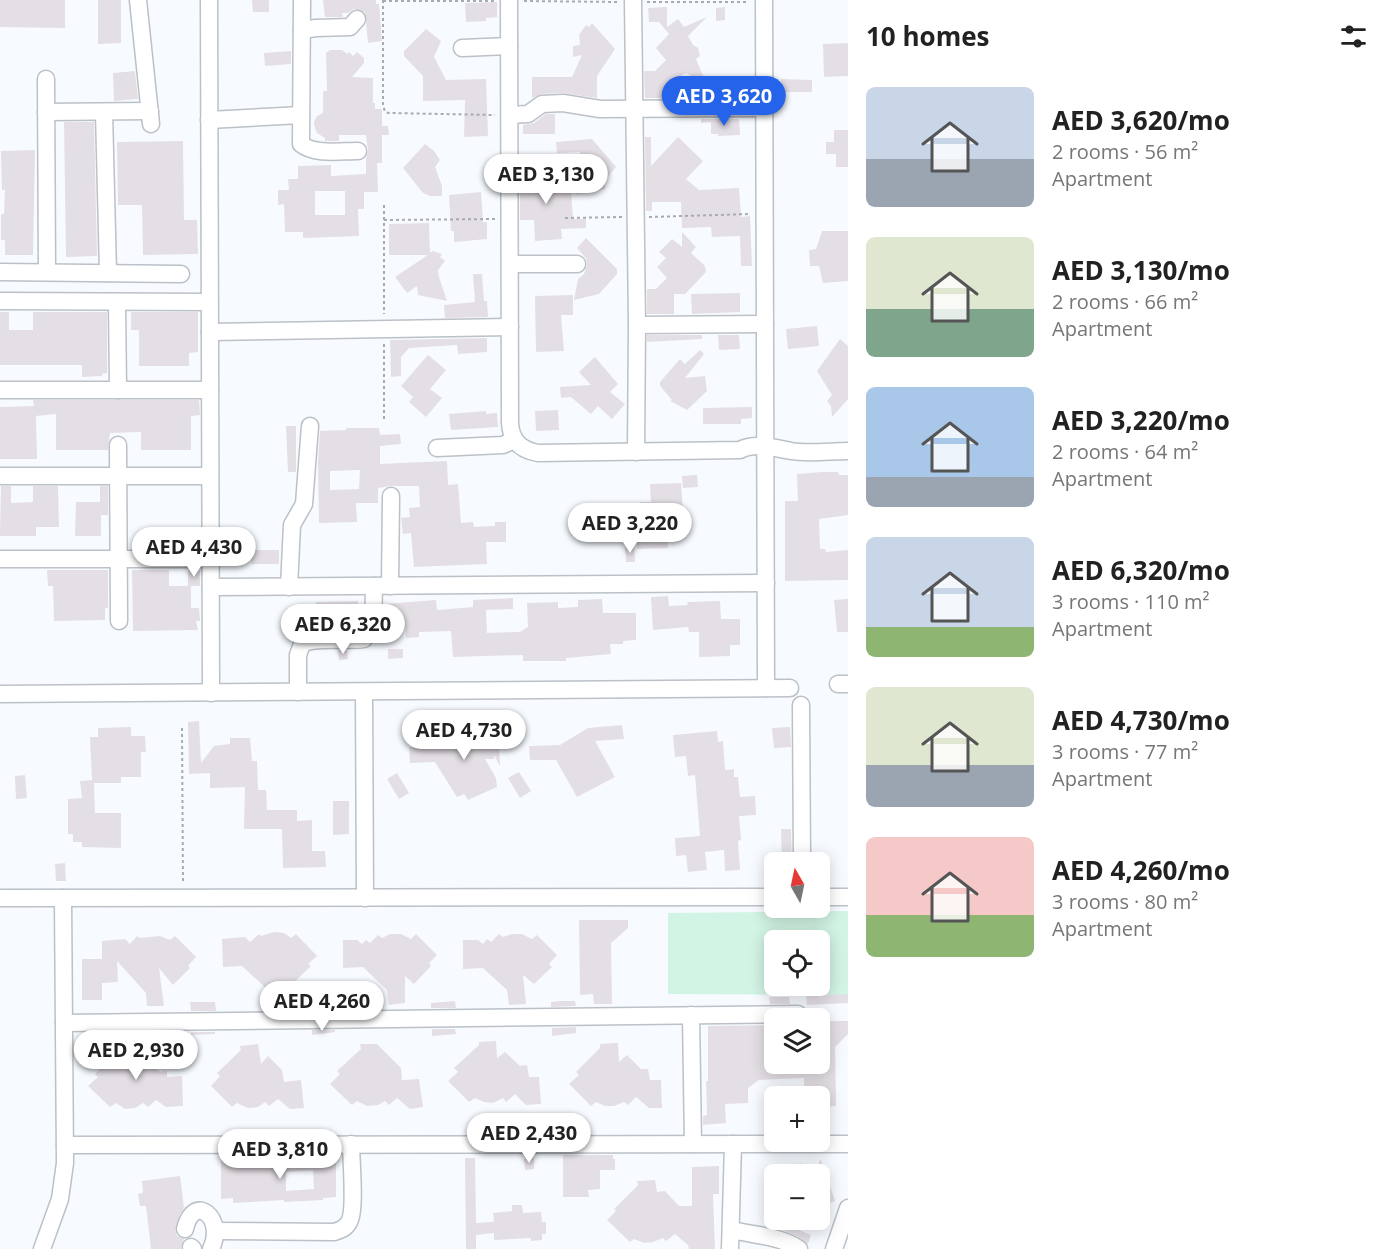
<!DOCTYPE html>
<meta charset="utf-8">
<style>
:root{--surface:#fff;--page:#f6f6f6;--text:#222;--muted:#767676;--accent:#2563eb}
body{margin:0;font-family:"Open Sans",sans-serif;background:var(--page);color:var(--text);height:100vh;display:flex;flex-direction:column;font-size:22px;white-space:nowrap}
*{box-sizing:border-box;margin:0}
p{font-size:20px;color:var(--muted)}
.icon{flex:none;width:33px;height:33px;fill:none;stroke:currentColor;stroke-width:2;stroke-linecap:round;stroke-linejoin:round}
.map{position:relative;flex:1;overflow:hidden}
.side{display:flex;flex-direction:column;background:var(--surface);width:540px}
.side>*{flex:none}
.needle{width:39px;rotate:351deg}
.controls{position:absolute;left:764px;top:852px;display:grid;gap:12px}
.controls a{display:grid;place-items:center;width:66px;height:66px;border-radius:9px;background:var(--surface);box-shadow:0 3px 15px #0003;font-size:30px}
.price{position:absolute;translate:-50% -51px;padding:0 14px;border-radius:21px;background:#fff;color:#222;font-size:20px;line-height:39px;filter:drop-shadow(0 2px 3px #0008)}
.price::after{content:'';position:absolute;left:50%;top:36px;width:18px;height:14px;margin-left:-9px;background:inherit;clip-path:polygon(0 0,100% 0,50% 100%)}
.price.selected{background:var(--accent);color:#fff}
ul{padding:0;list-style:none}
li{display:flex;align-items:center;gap:18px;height:150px;padding:0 18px}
li span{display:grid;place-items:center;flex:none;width:168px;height:120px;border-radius:9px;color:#555}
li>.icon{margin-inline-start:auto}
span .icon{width:72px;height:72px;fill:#fffc;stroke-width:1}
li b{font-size:26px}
h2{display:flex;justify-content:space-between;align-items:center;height:72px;padding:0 18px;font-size:26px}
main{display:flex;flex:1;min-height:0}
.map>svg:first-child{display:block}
.green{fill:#d2f4e4;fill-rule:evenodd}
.building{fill:#e4dfe5;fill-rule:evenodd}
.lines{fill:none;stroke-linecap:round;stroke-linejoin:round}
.minor-casing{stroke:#bbc1c7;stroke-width:19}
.path{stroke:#a8abae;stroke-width:2;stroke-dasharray:3 3;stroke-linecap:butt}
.minor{stroke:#fff;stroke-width:16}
</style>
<main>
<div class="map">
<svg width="848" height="1249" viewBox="0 0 848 1249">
<rect width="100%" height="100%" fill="#f7fbff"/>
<path class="green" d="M848 911V995L668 994V913ZM774 940H819V986H774Z"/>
<g class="building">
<path d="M0 0H65V28L0 27Z"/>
<path d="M98 0H121V43L98 44Z"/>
<path d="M252 0H269V12H253Z"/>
<path d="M323 0H376V4H379L382 41 368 43 365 12 354 9 348 13H342L343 17H325Z"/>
<path d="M497 2V17L486 18V21L466 22 465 3Z"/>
<path d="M667 7V27L678 19 684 27 707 17 688 36 693 45 698 48 700 56 696 59 704 78H734L735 98H701L700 81 686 73 670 82 671 98H645L644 71H655L666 60 656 48 669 34 659 22H649L648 8Z"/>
<path d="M725 7V20L716 21V8Z"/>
<path d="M592 23 615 49 597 76V98L562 93 542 94 532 98V77H572L582 55 573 57V46L580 45 579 35 586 25 589 27Z"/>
<path d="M426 29 441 41 434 57 446 80 486 79 488 136 464 137 465 100 423 101V76L404 56V51Z"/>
<path d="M848 43V76L824 77 823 44Z"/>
<path d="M330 50H342L347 54 349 52 353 56 357 52 364 58V63L352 77 373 78V103H375V109H382V126H388L389 135H382V163H377L378 192H364V209H358L359 236 303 238V232H285L284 204 278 205V190H289L288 179H298V166L331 165V176L366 174V158L368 151 366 135H339V141H325V138L317 133 315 128 314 122 317 116 323 113V91H327L326 53ZM315 191H345V215H315Z"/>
<path d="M291 51V64L265 66 264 53Z"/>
<path d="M135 71 138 99 114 101 113 73Z"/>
<path d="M781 79 812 80V92H782Z"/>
<path d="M546 114H555V134H523V125L534 123Z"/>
<path d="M701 119H739L740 135 718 136V134H711V122L701 123Z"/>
<path d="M64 122H94L97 256 66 257Z"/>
<path d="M834 130H848V167H836V154H826V142H834Z"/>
<path d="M645 137H651V166L678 137 703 161 686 179 699 190 739 188 741 217 750 216 752 266H741L740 236 712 237 711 227 682 228 681 202H652V211H646Z"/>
<path d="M592 139 616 167 605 180V189L576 194 580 175 586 171 585 161 580 157V152L557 153 556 142Z"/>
<path d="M183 141 184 220H197L198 254 143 255 142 205H118L117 142Z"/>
<path d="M425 144 434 151 440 160 435 167 442 186V196H430L423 193 403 168Z"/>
<path d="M35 150 33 255H5V240H1V214H4L5 190H2L1 151Z"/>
<path d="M553 167 554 192H571L573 219H586V228L561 229 562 239 535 241 534 220H520V170Z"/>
<path d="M481 192 483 222H487V239L454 242V231H451L449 195Z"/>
<path d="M429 223 430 253 433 251 442 254 440 257 445 261 438 270 439 277 447 301 418 295 417 286 407 293 395 277 428 255H389V224Z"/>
<path d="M822 231H848V281L823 283 819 266H810L809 250 816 249Z"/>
<path d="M682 232 696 247 691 253 705 266 706 272 685 294H674V314H647V289H656L667 278 657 267 666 258 659 252 672 239 682 247Z"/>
<path d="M586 238 617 269V274L599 294 574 300 578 279 584 274 587 265 586 258 577 248Z"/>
<path d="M473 274H482L484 301H487L488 317 445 318 444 305 475 302Z"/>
<path d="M740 293V312L692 314 691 294Z"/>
<path d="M573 295V315H561L564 351 536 352 535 296Z"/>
<path d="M0 312H9V330H33V312H107V373L102 374V376L82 377V365H0Z"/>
<path d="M131 312H198V352L189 353V366H139V330H131Z"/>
<path d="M817 326 819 346 788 349 786 329Z"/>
<path d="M647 335H702V339L647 342Z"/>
<path d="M718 335H739L740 349 719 350Z"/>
<path d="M487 338V352L458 354 457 345 409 348 401 357V376L391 377 390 340Z"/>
<path d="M840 339 848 346V399L832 417 831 406 827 401 832 395 817 371Z"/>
<path d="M700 350 704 354 685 378 705 376 707 391 687 410 670 401 672 400 660 386V382L680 359 685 364Z"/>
<path d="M428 355 446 370 430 389 442 398 426 417 409 402 413 397 401 386Z"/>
<path d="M595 357 618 384 610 392 625 404 612 419 598 406 591 414 571 397 561 398 560 387 591 385 579 372Z"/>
<path d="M33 400H199L200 415 191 416V450H141V432L110 433 108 450H56V414L36 416 37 459H0V407L34 406Z"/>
<path d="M752 407V418L741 419V424H703V408Z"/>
<path d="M558 410 559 430 536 431 535 411Z"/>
<path d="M486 411V414L497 413 498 427 451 430 449 414Z"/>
<path d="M286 426H296V472H288Z"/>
<path d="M346 428H379L380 435 400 434 401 444 380 446V464L447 461 448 485 458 484 461 523 473 522 474 527 495 526V522H506V542H486L487 564 414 567 411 533 403 534 401 518 410 517 409 508 420 507 419 486H391L378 488V503H356L357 522 319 523 318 463 320 431 346 430ZM360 470 359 489 330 490V471Z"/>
<path d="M822 472H838L839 475H848V515L819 519 820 549H825L826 552 848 550V580L785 581V501H798L797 474Z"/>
<path d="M697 475 698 487 683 488 682 476Z"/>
<path d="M681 483 683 510 666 511 668 548 637 549V516H641L640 502H651L650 484Z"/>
<path d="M1 486H11V503L33 502V486H58L59 527H36V536H0Z"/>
<path d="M100 486H108V515H101V536H75L76 502H100Z"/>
<path d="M625 547H634L635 562H626Z"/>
<rect x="251" y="550" width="28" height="14"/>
<path d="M47 570H108V608H105V620L54 621 53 586H48Z"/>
<path d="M132 570H169V586H191V608H199L200 621H196L198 630 133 631Z"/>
<rect x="188" y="570" width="12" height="16"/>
<path d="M668 596 669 606 688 605 687 602 720 601 721 619H740V645H730V656L699 657V632H689L688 627 653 630 651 597Z"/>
<path d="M513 598V609L486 610 487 633 520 632 528 627 527 603 558 602V608L578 607V600L602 599 603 613H636V640L623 641V644H610L611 654 566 658V661H523V655L453 657 451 631 419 632V637L406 638 405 621 396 622V615L383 616 384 604 436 600 437 610 473 607V600Z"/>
<path d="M848 599V632H837L834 600Z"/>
<path d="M358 601V629H337V620H316V602Z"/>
<path d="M388 649H403V658L388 659Z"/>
<path d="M338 650H347L348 659 339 660Z"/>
<path d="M199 721 201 763 214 746 230 744V738H250L252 761H257L258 790H266L267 810H297V821L312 820V851H325L326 867 283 868 282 829H244L245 787 210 788V773L189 774 188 722Z"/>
<path d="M622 725 624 739 595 741 615 777 577 797 556 760H530L529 746 560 745 588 728Z"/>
<path d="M131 727V736H145L146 752H141V777H121V783H94L95 813H121V848L82 847V842H73V834H68V799L82 798 80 781 92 780 90 737H98V728Z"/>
<path d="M790 727 791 747 774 748 772 728Z"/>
<path d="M502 729 503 742H499L500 766 494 755V759H485L496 778 497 787 468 800 464 794 457 797 435 762 410 763 409 747 439 745 463 731Z"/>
<path d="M717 731 718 742 723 741 725 770 734 769V777H738L740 797 755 796 756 815 739 816 741 840 738 841 740 870 725 871 724 850 705 852 707 870 688 872 686 855 676 856 675 838 700 836 695 775 688 776 686 756 675 757 673 735Z"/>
<path d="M519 772 531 791 520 798 508 778Z"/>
<path d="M397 773 409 793 399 799 387 779Z"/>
<path d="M25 775 27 798 16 799 15 776Z"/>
<path d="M333 801H349V834L333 835Z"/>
<path d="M781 829H791L792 862H782Z"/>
<path d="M65 863 66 881H56L55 864Z"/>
<path d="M579 920H628V928L611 943 612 1004H594L593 994 580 995Z"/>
<path d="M274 932 284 933 291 938 296 934 317 956 308 964 311 966 284 992 285 1004H268L267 989 242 966 223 967 222 939 245 937 250 942 259 934 261 936Z"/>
<path d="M390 934H401L411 939 416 934 437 955 429 963 431 966 414 984 405 976V1003L389 1005 387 990 363 967 343 968V940H357L362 944 366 940 370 943 378 935 382 938Z"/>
<path d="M499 934 503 937 512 934H522L532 939 537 935 557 955 549 964 552 967 534 984 523 975 526 1004 509 1005 507 990 483 968 463 969V940H478L483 944 487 939 491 942Z"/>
<path d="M137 936 140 938 160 936 170 940 175 936 196 957 188 966 190 968 173 985 159 968 164 1006H147L146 993 117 961 118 982 102 983V1000H82V959H102V941L125 939 130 944Z"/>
<path d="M848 994V1003L807 1005 806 996Z"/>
<path d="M769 997H789L790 1004H770Z"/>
<path d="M455 1001 456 1008H431V1003Z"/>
<path d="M560 1001H575L576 1006 551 1007V1002Z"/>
<path d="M190 1002H215L216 1011H191Z"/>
<rect x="311" y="1002" width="25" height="7"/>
<path d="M819 1021H848V1034L835 1047 836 1106 819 1108V1096H804V1078L759 1080 748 1088V1103L725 1104 726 1123 703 1125V1116L707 1115 706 1081H708V1026L774 1025V1064H819Z"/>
<path d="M576 1027V1033L552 1036V1028Z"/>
<path d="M432 1029H455L456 1034 432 1036Z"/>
<path d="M312 1030H335V1032L312 1035Z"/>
<path d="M191 1032H215V1034L191 1035Z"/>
<path d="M113 1036 114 1046 100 1047V1037Z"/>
<path d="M496 1041 497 1058 505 1052 520 1066 527 1065 529 1077H539L541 1104 526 1105 515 1094 506 1102 503 1098 493 1103 484 1102 475 1098 469 1102 448 1081 458 1072 454 1068 479 1045V1042Z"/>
<path d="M140 1042 141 1053 160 1072 167 1071V1077L182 1076 183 1106 166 1107 156 1100 148 1107 143 1103 135 1108 125 1109 116 1103 110 1107 88 1086 98 1077 95 1074 125 1044Z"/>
<path d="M618 1043 619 1062 627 1055 641 1069H648L650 1080H661L662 1108H649L636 1097 628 1105 624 1102 614 1106H605L596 1102 591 1106 569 1084 579 1075 576 1072 600 1048V1044Z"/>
<path d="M258 1044 261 1064 268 1056 282 1070 284 1082 301 1080 304 1108 290 1109 278 1099 269 1106 265 1102 258 1107 248 1108 237 1103 232 1107 211 1086 220 1076 217 1073 241 1050 240 1046Z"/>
<path d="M360 1044H377L401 1068 402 1080 419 1079 423 1107 410 1109 397 1098 389 1105 385 1101 378 1105 367 1106 357 1101 352 1105 330 1084 340 1074 337 1071 361 1049Z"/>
<path d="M563 1155H613V1159H615V1170H600V1189L588 1190 589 1197H563Z"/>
<path d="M336 1156V1197L323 1198V1200L284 1202V1200L233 1203V1198L221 1199V1161L236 1160V1164ZM313 1170 314 1189 286 1191V1172Z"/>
<path d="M465 1158H475L476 1223 494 1222 493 1213 512 1211V1205H522L523 1213 541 1212 542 1222H546V1234H542V1240L531 1241V1238L494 1240V1233L476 1235V1249H466Z"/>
<path d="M534 1158V1169L525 1170 524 1159Z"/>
<path d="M821 1160 835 1201 827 1204 830 1214 819 1217V1161Z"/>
<path d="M801 1163 805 1174H773V1173Z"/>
<path d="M719 1166V1194H713L715 1249H689L688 1245 675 1234 666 1241 663 1238 653 1242 644 1243 634 1239 630 1242 607 1220 616 1211 614 1209 638 1185 637 1181 655 1180 657 1192 665 1191 679 1206H692V1167Z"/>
<path d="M180 1176 184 1208 180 1214 175 1230 177 1236 184 1239 181 1249H151L146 1206H140L138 1194 143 1193 142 1181Z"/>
<path d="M777 1220H809L791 1227 811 1235 808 1244 797 1236 781 1229Z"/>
</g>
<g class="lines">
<defs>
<g id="minor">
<path d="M138 0 151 124"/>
<path d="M209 0 211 693"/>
<path d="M302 0 301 144C314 155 341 151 358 151"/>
<path d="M509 0 510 423C511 441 521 450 538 453L740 450C755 442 775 448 791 451 807 454 831 451 848 451"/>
<path d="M633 0 637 325 636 452"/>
<path d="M764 0 766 688"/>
<path d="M302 30 316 28 350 27 357 19"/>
<path d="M462 48 509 46"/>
<path d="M46 79 47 272"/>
<path d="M46 112 150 111"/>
<path d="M104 112 108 273"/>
<path d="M510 115 528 114 542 104 563 103 600 109 764 108"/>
<path d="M209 120 301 115"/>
<path d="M510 264H577"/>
<path d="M0 272 181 274"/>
<path d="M0 301 209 302"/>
<path d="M117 302 118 390"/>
<path d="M637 325 765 324"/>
<path d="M210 332 510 327"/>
<path d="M0 390H210"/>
<path d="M118 445 119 621"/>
<path d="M437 448 503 445 514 440"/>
<path d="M0 476H210"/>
<path d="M0 559H211"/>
<path d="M390 586 391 496"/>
<path d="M211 587 766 583"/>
<path d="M289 587 292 525 304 504 310 426"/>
<path d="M838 684H848"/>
<path d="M298 692V655L302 644C316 636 346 642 364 639 376 623 373 605 374 586"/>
<path d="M364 692 365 898"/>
<path d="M0 694 790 688"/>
<path d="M801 705 802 862"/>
<path d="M819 897H848"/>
<path d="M0 898 774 897"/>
<path d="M691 1015 693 1144"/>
<path d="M64 1023 798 1014"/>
<path d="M65 1145 848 1144"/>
<path d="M185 1229C194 1191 226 1219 211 1249"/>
<path d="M732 1230C753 1235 781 1236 799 1249"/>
<path d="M216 1231 334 1232C341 1230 346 1228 349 1222 356 1211 351 1160 351 1144"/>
<path d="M191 1247 193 1249"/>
<path d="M42 1249 60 1199 65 1163 63 898"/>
<path d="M730 1249 733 1144"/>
<path d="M834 1249 848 1208"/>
</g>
</defs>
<use href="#minor" class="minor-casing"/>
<g class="path">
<path d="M383 0V105L385 112 389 113 495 115"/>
<path d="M383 1H494"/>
<path d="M524 1 620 2"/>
<path d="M647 2H749"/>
<path d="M384 205V314"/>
<path d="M649 217 751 214"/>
<path d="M565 218 622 217"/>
<path d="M384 220 495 219"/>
<path d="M384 344V419"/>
<path d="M182 728 183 883"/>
</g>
<use href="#minor" class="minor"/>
</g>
</svg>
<div class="controls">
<a><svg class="needle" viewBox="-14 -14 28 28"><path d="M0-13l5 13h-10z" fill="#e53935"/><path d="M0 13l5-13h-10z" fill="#767676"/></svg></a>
<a><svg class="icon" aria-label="locate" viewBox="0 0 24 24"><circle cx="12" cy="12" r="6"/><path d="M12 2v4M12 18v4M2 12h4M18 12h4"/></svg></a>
<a><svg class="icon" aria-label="layers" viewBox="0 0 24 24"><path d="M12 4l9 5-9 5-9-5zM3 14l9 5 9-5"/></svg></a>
<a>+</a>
<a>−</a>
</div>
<b class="price selected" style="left:724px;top:127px">AED 3,620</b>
<b class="price" style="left:546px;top:205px">AED 3,130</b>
<b class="price" style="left:630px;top:554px">AED 3,220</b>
<b class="price" style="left:194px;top:578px">AED 4,430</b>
<b class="price" style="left:343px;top:655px">AED 6,320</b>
<b class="price" style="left:464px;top:761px">AED 4,730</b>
<b class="price" style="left:322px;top:1032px">AED 4,260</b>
<b class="price" style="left:136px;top:1081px">AED 2,930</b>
<b class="price" style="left:529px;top:1164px">AED 2,430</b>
<b class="price" style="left:280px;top:1180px">AED 3,810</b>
</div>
<section class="side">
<h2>10 homes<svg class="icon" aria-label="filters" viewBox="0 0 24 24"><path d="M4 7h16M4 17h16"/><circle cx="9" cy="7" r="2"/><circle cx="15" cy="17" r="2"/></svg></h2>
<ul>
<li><span style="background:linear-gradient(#c9d6e8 60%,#9aa5b1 0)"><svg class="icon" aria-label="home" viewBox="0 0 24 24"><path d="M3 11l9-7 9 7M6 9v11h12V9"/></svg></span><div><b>AED 3,620/mo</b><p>2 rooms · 56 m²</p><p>Apartment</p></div></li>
<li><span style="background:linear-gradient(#dfe7d0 60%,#7fa58c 0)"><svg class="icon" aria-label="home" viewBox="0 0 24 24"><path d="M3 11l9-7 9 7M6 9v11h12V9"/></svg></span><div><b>AED 3,130/mo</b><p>2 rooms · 66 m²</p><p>Apartment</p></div></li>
<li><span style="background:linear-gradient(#a9c7e8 75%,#9aa5b1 0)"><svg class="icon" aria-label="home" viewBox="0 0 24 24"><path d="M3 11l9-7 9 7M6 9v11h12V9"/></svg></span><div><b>AED 3,220/mo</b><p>2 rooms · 64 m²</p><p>Apartment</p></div></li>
<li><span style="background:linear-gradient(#c9d6e8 75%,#8fb573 0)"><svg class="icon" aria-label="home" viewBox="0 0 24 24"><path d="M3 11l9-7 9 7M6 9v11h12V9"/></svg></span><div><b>AED 6,320/mo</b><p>3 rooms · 110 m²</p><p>Apartment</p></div></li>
<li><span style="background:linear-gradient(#dfe7d0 65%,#9aa5b1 0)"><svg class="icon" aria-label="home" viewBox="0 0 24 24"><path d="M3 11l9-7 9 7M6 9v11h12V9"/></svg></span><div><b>AED 4,730/mo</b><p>3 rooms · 77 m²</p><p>Apartment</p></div></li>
<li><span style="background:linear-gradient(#f6c9c9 65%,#8fb573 0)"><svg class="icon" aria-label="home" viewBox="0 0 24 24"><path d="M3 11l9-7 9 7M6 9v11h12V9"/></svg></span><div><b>AED 4,260/mo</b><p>3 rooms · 80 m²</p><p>Apartment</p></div></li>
</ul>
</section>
</main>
